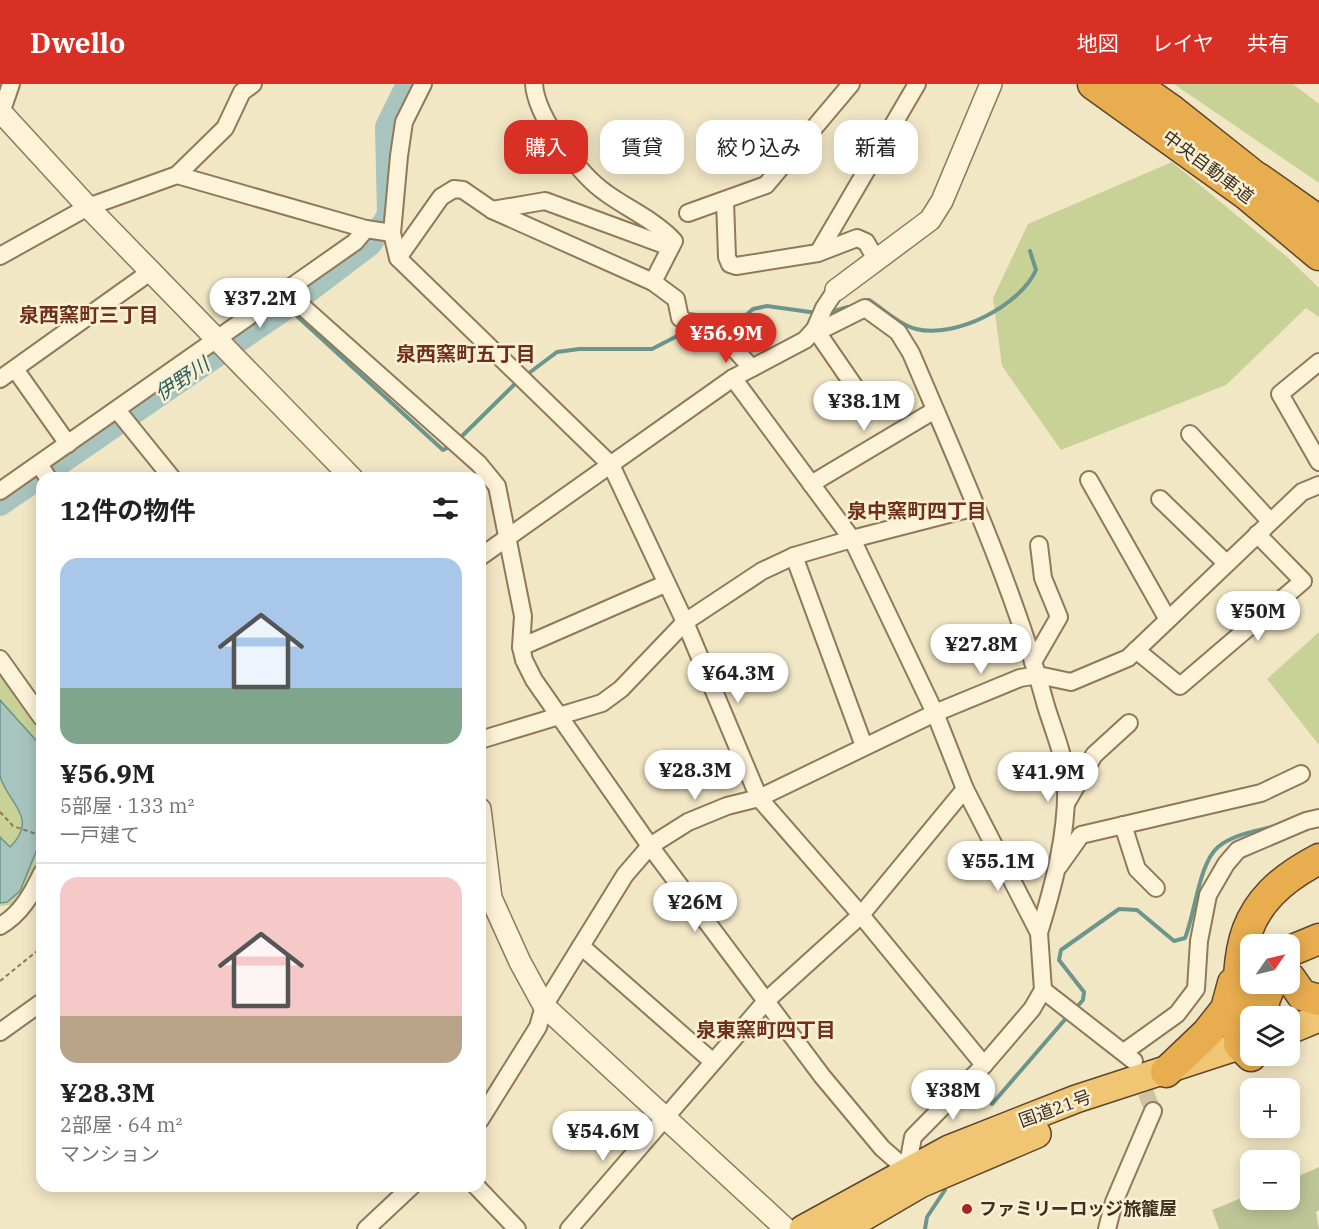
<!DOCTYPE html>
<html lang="ja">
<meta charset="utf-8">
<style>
:root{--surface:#fff;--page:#f2f2f2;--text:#222;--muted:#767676;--line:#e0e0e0;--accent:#d93025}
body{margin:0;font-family:"IBM Plex Serif","Noto Sans JP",serif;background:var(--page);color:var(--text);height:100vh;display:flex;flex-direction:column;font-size:22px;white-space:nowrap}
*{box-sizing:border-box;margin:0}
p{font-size:20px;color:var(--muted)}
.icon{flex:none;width:33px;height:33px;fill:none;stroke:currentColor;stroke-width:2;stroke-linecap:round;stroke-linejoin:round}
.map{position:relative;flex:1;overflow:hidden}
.details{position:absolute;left:36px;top:388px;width:450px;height:720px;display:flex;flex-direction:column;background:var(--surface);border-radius:18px;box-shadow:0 3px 15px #0003}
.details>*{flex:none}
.hud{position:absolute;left:504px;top:36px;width:570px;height:54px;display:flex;gap:12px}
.needle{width:39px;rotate:56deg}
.buttons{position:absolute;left:1240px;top:850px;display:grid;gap:12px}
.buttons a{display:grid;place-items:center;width:60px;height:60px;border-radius:12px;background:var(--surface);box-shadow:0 3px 15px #0003;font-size:30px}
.price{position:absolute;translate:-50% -51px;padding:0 14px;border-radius:21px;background:#fff;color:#222;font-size:20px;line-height:39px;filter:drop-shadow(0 2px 3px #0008)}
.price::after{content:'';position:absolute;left:50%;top:36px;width:18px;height:14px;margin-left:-9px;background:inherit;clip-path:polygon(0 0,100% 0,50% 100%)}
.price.current{background:var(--accent);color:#fff}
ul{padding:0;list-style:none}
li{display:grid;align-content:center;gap:12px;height:318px;padding:0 24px}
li+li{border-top:2px solid var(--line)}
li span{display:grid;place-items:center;height:186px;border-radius:18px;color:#555}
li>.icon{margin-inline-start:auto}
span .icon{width:108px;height:108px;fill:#fffc;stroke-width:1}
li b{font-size:26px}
h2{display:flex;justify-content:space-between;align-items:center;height:72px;padding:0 24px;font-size:26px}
.pill{padding:0 21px;border-radius:18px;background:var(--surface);box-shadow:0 3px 15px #0003;font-size:21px;line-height:54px}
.pill.current{background:var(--accent);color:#fff}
header{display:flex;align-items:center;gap:36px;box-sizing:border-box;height:84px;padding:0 30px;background:var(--accent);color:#fff}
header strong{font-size:28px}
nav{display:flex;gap:33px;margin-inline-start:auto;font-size:21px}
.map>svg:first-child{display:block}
.green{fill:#c8d297}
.cemetery{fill:#bec697}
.water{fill:#a7c5be;stroke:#6c958d;stroke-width:1.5}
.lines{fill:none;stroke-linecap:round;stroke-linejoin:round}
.stream{stroke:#6c958d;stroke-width:4}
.river{stroke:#a7c5be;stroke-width:24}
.minor-tunnel{stroke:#cec2a4;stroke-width:16;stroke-dasharray:16 8;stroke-linecap:butt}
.minor-casing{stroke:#907959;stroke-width:20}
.tertiary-casing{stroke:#907959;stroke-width:24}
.trunk-casing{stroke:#5d462d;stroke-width:30}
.motorway-casing{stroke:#5d462d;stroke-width:33}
.path{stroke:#907959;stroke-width:2;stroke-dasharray:4.5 3;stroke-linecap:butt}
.minor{stroke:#fcf3d9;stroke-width:16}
.tertiary{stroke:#fcf3d9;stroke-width:21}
.trunk{stroke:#f0c674;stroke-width:27}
.motorway{stroke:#e8ad4f;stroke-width:30}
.poi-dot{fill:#a52823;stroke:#f9f0d5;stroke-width:2}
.labels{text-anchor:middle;stroke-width:5;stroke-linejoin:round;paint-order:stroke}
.street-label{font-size:18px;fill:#3e2f1e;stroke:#f9f0d5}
.poi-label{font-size:18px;font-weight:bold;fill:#3e2f1e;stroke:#f9f0d5;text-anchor:start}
.neighbourhood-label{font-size:20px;font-weight:bold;fill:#6f3019;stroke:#f9f0d5}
.water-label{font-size:20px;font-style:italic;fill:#2c5f5f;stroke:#f9f0d5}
</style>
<header>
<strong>Dwello</strong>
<nav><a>地図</a><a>レイヤ</a><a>共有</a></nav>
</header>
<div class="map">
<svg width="1319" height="1145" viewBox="0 0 1319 1145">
<rect width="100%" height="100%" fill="#f2e7c5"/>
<g class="green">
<path d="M1174 0H1293L1319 20V99Z"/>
<path d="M1172 78 1286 172 1319 204V233L1306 224 1226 301 1061 366 1002 282 993 214 1028 140Z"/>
<path d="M1319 548V661L1267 595Z"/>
<path d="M0 582 42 642V774L31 801 17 820 0 822Z"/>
</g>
<path class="cemetery" d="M1319 1083V1126L1316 1128 1319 1145H1219L1212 1126 1251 1110V1116H1290V1096Z"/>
<path class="water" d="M0 616 42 663V753L20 807 7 818 0 819V753L10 763C40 733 7 719 0 692 0 675 0 635 0 616Z"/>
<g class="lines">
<g class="stream">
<path d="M864 217 869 216C883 225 900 241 916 245 955 255 1020 222 1036 186L1030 167"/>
<path d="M287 223 443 366 453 361"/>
<path d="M827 229 848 223"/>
<path d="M720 242 737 239 753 225 767 222 817 229"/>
<path d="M525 292 557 268 579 265H652L681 250 697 246"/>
<path d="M458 356 519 296"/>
<path d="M1075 925 1083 916 1084 908 1059 876 1061 866 1119 825 1137 826 1174 857 1185 854C1195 830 1199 779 1218 763 1233 750 1258 747 1275 742"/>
<path d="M992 1020 1068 932"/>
<path d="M925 1145 927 1133 945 1106"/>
</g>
<path class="river" d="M0 420 287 223 370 160 389 131 387 43 408 0"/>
<path class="minor-tunnel" d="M1137 986 1153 1027"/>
<defs>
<g id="minor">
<path d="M423 0 404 38 399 72 392 149 398 174 611 381 685 538 759 714 861 831 984 981"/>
<path d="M534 0C536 33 580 91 606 109 628 125 656 137 674 157L653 198"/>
<path d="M0 32 11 0"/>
<path d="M177 91 366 145 392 149"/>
<path d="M725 117 727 173 730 180 736 182 818 169 857 154 866 158 877 177"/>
<path d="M492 126 545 117 670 163"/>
<path d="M688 129 766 101 851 0"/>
<path d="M818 169 917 0"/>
<path d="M0 172 88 123 177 91 225 44 242 8 253 0"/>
<path d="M398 174 441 113 454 105 463 106 492 126 653 198 676 215 680 234 687 238 712 241 752 284"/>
<path d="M285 207 479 380 497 402 523 532 521 563 524 576 534 596 650 762 822 992 882 1064 907 1086 913 1053 984 981 1032 925 1043 906 1039 849 965 705 935 629 852 455 733 294"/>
<path d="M815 245 825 244 865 224 898 248 911 269C959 382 1014 503 1046 622 1053 645 1065 673 1066 697 1068 748 1054 800 1039 849"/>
<path d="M815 245 859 309"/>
<path d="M1319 278 1280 310 1319 378"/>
<path d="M15 285 68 360"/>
<path d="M0 295 150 188"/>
<path d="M117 326 172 394"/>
<path d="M1190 350 1270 437"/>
<path d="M39 380 48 394"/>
<path d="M1089 396 1167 534"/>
<path d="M811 400 935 326"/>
<path d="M0 407 355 158 366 145"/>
<path d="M1160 415 1226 479"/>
<path d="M794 472 864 662"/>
<path d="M480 473 733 294 805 256 815 245 824 224 836 206"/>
<path d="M521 563 665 500"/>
<path d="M1136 566 1180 602 1303 497 1257 450"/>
<path d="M0 575 42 634"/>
<path d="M1033 578 1059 533 1043 494 1039 461"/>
<path d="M480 656 602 619 621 605 685 538 762 487 794 472 852 455 976 423"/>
<path d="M1067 718 1094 671 1129 639"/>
<path d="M1123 741 1137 785 1156 804"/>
<path d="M1059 782 1081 751 1261 709 1301 690"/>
<path d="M0 842C21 830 32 810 42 789"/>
<path d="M581 862 712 977"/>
<path d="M1043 906 1134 977"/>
<path d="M0 948 42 918"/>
<path d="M1124 968 1177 930 1196 905 1199 857 1208 811 1226 780 1238 766 1306 737 1319 734"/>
<path d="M480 1036 538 943 544 922 581 862 625 791 650 762 688 738 727 722 759 714 935 629 1020 594 1038 591 1071 598 1128 574 1302 408 1319 401"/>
<path d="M476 1102 517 1145"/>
<path d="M366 1145 412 1102"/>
<path d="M569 1145 767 916 861 831 965 705"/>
<path d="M1107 1145 1114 1118 1153 1027"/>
</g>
<g id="tertiary">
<path d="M0 27 88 123 352 394"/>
<path d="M836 206 930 136 942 117 991 0"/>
<path d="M480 725 491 814 520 878 544 922 786 1145"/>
</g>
<g id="trunk">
<path d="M1290 946 1319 934"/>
<path d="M803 1145 949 1065 1076 1015 1251 958"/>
<path d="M843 1145 920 1100 1037 1050"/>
</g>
<g id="motorway">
<path d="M1093 0 1246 110 1319 171"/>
<path d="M1134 0 1170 25 1267 102"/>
<path d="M1258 94 1319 137"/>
<path d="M1290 867 1319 855"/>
<path d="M1290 894 1302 911 1319 916"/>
<path d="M1264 933V917L1271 900"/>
<path d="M1251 972 1239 960C1238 872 1231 821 1319 775"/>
<path d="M1166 988 1207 949 1226 925 1233 899"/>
</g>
</defs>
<use href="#minor" class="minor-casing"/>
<use href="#tertiary" class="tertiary-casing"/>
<use href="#trunk" class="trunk-casing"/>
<use href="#motorway" class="motorway-casing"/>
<g class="path">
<path d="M0 728 13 742 42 752"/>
<path d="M0 897 42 863"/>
</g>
<use href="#minor" class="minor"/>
<use href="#tertiary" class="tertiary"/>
<use href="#trunk" class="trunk"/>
<use href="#motorway" class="motorway"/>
</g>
<circle class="poi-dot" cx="967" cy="1125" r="6"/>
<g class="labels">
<g class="street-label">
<text transform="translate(1208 83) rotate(37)" y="6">中央自動車道</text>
<text transform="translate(1055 1025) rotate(-20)" y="6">国道21号</text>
</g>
<g class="poi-label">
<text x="979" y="1131">ファミリーロッジ旅籠屋</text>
</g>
<g class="neighbourhood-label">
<text x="89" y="238">泉西窯町三丁目</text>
<text x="466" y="277">泉西窯町五丁目</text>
<text x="917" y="434">泉中窯町四丁目</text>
<text x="766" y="953">泉東窯町四丁目</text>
</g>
<g class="water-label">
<text transform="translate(182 295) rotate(-34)" y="7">伊野川</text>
</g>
</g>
</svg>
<div class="buttons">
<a><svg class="needle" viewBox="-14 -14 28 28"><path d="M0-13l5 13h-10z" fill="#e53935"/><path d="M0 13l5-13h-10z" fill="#767676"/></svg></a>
<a><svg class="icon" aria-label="layers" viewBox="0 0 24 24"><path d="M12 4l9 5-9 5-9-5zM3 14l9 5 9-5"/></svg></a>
<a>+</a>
<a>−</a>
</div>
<b class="price" style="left:260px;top:245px">¥37.2M</b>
<b class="price current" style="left:726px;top:280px">¥56.9M</b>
<b class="price" style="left:864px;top:348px">¥38.1M</b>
<b class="price" style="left:1258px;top:558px">¥50M</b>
<b class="price" style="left:981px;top:591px">¥27.8M</b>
<b class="price" style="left:738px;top:620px">¥64.3M</b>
<b class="price" style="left:695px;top:717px">¥28.3M</b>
<b class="price" style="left:1048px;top:719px">¥41.9M</b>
<b class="price" style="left:998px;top:808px">¥55.1M</b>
<b class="price" style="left:695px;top:849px">¥26M</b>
<b class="price" style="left:953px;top:1037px">¥38M</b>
<b class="price" style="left:603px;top:1078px">¥54.6M</b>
<div class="hud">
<a class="pill current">購入</a>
<a class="pill">賃貸</a>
<a class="pill">絞り込み</a>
<a class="pill">新着</a>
</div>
<section class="details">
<h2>12件の物件<svg class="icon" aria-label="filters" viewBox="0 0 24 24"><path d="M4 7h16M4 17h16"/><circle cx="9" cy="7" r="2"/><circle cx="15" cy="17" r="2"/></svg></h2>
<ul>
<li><span style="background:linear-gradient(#a9c7e8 70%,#7fa58c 0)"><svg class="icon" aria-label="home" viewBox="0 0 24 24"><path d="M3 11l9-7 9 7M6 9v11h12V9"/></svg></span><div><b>¥56.9M</b><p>5部屋 · 133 m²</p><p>一戸建て</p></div></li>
<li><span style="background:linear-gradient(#f6c9c9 75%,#b9a48a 0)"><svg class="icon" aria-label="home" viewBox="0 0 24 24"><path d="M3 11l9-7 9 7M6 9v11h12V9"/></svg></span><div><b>¥28.3M</b><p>2部屋 · 64 m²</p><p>マンション</p></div></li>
</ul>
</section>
</div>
